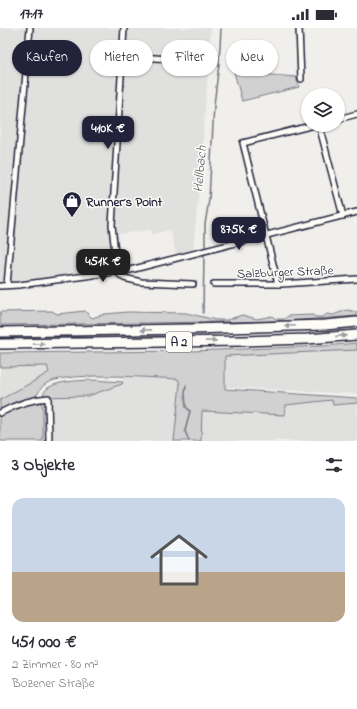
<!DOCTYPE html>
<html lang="de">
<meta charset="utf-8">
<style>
:root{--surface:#fff;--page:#f2f2f3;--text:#2b2b33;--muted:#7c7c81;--line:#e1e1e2;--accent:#22223b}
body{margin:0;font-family:"Indie Flower",sans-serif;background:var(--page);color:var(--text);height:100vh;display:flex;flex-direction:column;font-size:15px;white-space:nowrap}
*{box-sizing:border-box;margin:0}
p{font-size:13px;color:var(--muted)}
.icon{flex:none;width:22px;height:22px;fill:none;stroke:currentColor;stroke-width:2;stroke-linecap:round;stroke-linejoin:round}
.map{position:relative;height:413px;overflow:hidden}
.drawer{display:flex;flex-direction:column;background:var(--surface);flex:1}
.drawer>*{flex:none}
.guide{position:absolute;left:12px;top:12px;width:333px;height:36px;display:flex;gap:8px}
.buttons{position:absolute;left:301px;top:60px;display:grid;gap:8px}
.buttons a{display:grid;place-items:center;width:44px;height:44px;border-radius:50%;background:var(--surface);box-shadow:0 1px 3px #0004;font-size:20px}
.price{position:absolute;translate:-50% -34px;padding:0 9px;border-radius:8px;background:var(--accent);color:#fff;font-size:13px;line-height:26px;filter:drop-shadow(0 1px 2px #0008)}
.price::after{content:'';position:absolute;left:50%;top:24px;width:12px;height:9px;margin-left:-6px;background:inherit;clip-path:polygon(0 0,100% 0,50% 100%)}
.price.active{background:#222;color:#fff}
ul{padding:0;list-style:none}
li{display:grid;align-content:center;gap:8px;height:212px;padding:0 12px}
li+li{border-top:1px solid var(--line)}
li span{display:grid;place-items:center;height:124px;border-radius:12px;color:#555}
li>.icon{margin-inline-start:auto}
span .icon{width:72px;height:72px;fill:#fffc;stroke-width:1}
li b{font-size:17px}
h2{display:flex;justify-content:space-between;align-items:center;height:48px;padding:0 12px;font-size:17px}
.pill{padding:0 14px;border-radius:18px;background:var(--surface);box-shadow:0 1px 3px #0004;font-size:14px;line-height:36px}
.pill.active{background:var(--accent);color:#fff}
.status{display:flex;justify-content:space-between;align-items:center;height:28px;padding:0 20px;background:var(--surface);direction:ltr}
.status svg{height:11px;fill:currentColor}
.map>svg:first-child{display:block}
.built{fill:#e0e0df}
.green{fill:#d2d1d1;stroke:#7a7a86}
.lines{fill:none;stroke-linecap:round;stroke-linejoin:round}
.stream{stroke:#737381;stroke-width:1.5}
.street-casing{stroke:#22223b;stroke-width:8}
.highway-casing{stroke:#22223b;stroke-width:12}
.street{stroke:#fdfcf7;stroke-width:5}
.highway{stroke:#fdfcf7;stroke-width:9}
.oneway{fill:#9a9aa2}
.labels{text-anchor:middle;stroke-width:3;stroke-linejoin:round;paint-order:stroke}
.shield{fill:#fdfcf7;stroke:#646373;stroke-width:1}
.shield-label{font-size:12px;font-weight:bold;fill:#22223b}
.poi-label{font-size:13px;font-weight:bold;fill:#22223b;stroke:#fdfcf7;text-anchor:start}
.street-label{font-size:13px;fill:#22223b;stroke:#fdfcf7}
.water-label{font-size:14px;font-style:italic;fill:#58586a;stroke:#fdfcf7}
</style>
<div class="status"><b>17:17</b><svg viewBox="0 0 49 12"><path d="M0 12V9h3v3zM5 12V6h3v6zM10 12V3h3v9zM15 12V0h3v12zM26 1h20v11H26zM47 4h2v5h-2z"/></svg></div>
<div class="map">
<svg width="357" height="413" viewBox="0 0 357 413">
<rect width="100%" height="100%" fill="#f0efec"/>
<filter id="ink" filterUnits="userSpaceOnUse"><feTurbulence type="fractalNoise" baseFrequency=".025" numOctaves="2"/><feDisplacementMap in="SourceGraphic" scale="8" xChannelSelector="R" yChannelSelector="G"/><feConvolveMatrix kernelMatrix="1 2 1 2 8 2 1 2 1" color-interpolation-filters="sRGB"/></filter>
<g filter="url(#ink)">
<g class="built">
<path d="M0 0H211L199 163 193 222 176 226 170 202 152 206 151 202 118 206 121 238 89 245 0 256Z"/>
<path d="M357 322V366L225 359V328Z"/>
<path d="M47 338 49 344 35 354 18 362 0 372V339Z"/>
<path d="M124 348 179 351 180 356 174 413H43L42 376 41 374 43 369 122 356Z"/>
<path d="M333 372 334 377 357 375V413H201L202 383 285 387V377Z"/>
</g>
<g class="green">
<path d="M234 44 296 49 299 59 242 73Z"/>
<path d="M347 282 357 284V288L286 293 0 297V284L52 283 57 286 85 283 92 290 105 286 128 284 186 285 216 292H227L242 287 257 291 272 288 276 291H284L288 288 313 287 315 289H323L327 286 333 287Z"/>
<path d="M357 315V322L225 328V361L357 370V375L333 377 332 372 286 377 285 387 202 383 201 413H174L180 356 178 351C153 350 61 342 44 357 40 360 38 366 35 370L15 375 0 382V372C16 362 33 355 49 344L47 338 0 339V325L191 323 324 318Z"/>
<path d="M92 352 123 354 122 356 88 368 43 369C43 352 80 353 92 352Z"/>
<path d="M38 374 42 376 43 381V413H0V387L16 379Z"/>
</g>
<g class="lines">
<g class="stream">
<path d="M205 221V196L209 172 214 77 219 36 221 0"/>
<path d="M203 285 204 225"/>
<path d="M186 357 185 365 186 379 190 383 185 403 189 413"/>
</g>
<defs>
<g id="street">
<path d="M124 0 112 197 117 244 124 250 141 254 193 256"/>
<path d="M299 0 301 51"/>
<path d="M122 28 203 33"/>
<path d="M338 91 357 86"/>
<path d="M319 97 343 188"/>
<path d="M214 256H282L357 251"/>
<path d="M278 256 243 115 314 97"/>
<path d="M7 257 30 0"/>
<path d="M0 258 19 257 130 242 357 184"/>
<path d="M0 385C15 377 32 371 48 370L49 413"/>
</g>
<g id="highway">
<path d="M0 304 191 301 325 297 357 294"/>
<path d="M0 316 244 313 307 311 357 307"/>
</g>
</defs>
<use href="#street" class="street-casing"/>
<use href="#highway" class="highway-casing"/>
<use href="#street" class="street"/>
<use href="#highway" class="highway"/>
</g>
<defs><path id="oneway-solid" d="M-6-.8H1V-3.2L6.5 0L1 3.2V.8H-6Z"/></defs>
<g class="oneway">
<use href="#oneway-solid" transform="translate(290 298) rotate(178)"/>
<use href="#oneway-solid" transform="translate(146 302) rotate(179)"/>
<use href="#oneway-solid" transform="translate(341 308) rotate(-5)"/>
<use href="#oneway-solid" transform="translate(211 313) rotate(-1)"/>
<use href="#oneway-solid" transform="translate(39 316) rotate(-1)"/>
</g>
</g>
<defs>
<symbol id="shop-pin" viewBox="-11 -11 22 30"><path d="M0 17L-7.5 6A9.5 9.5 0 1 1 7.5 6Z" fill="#22223b" stroke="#fdfcf7"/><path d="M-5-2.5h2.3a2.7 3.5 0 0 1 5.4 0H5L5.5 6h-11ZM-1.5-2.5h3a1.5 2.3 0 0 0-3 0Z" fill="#fff"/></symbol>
</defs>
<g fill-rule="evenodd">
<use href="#shop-pin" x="61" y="162" width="22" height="30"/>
</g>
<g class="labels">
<rect class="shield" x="166" y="304" width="26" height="20" rx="3"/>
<g class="shield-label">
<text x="179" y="318">A 2</text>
</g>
<g class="poi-label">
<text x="86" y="178">Runner´s Point</text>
</g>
<g class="street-label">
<text transform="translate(285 243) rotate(-2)" y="5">Salzburger Straße</text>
</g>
<g class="water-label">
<text transform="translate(199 141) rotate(-85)" y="5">Hellbach</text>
</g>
</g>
</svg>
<div class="buttons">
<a><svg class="icon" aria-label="layers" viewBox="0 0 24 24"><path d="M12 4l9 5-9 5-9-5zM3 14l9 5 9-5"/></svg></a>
</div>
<b class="price" style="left:108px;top:122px">410K €</b>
<b class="price" style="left:239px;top:223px">875K €</b>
<b class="price active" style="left:103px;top:255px">451K €</b>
<div class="guide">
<a class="pill active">Kaufen</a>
<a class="pill">Mieten</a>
<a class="pill">Filter</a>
<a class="pill">Neu</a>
</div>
</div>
<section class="drawer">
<h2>3 Objekte<svg class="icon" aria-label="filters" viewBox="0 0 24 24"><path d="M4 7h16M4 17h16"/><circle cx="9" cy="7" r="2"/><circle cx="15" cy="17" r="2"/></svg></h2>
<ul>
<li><span style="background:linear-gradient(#c9d6e8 60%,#b9a48a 0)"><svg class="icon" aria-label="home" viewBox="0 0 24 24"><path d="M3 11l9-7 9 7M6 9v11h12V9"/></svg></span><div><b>451 000 €</b><p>2 Zimmer · 80 m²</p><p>Bozener Straße</p></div></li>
</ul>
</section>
